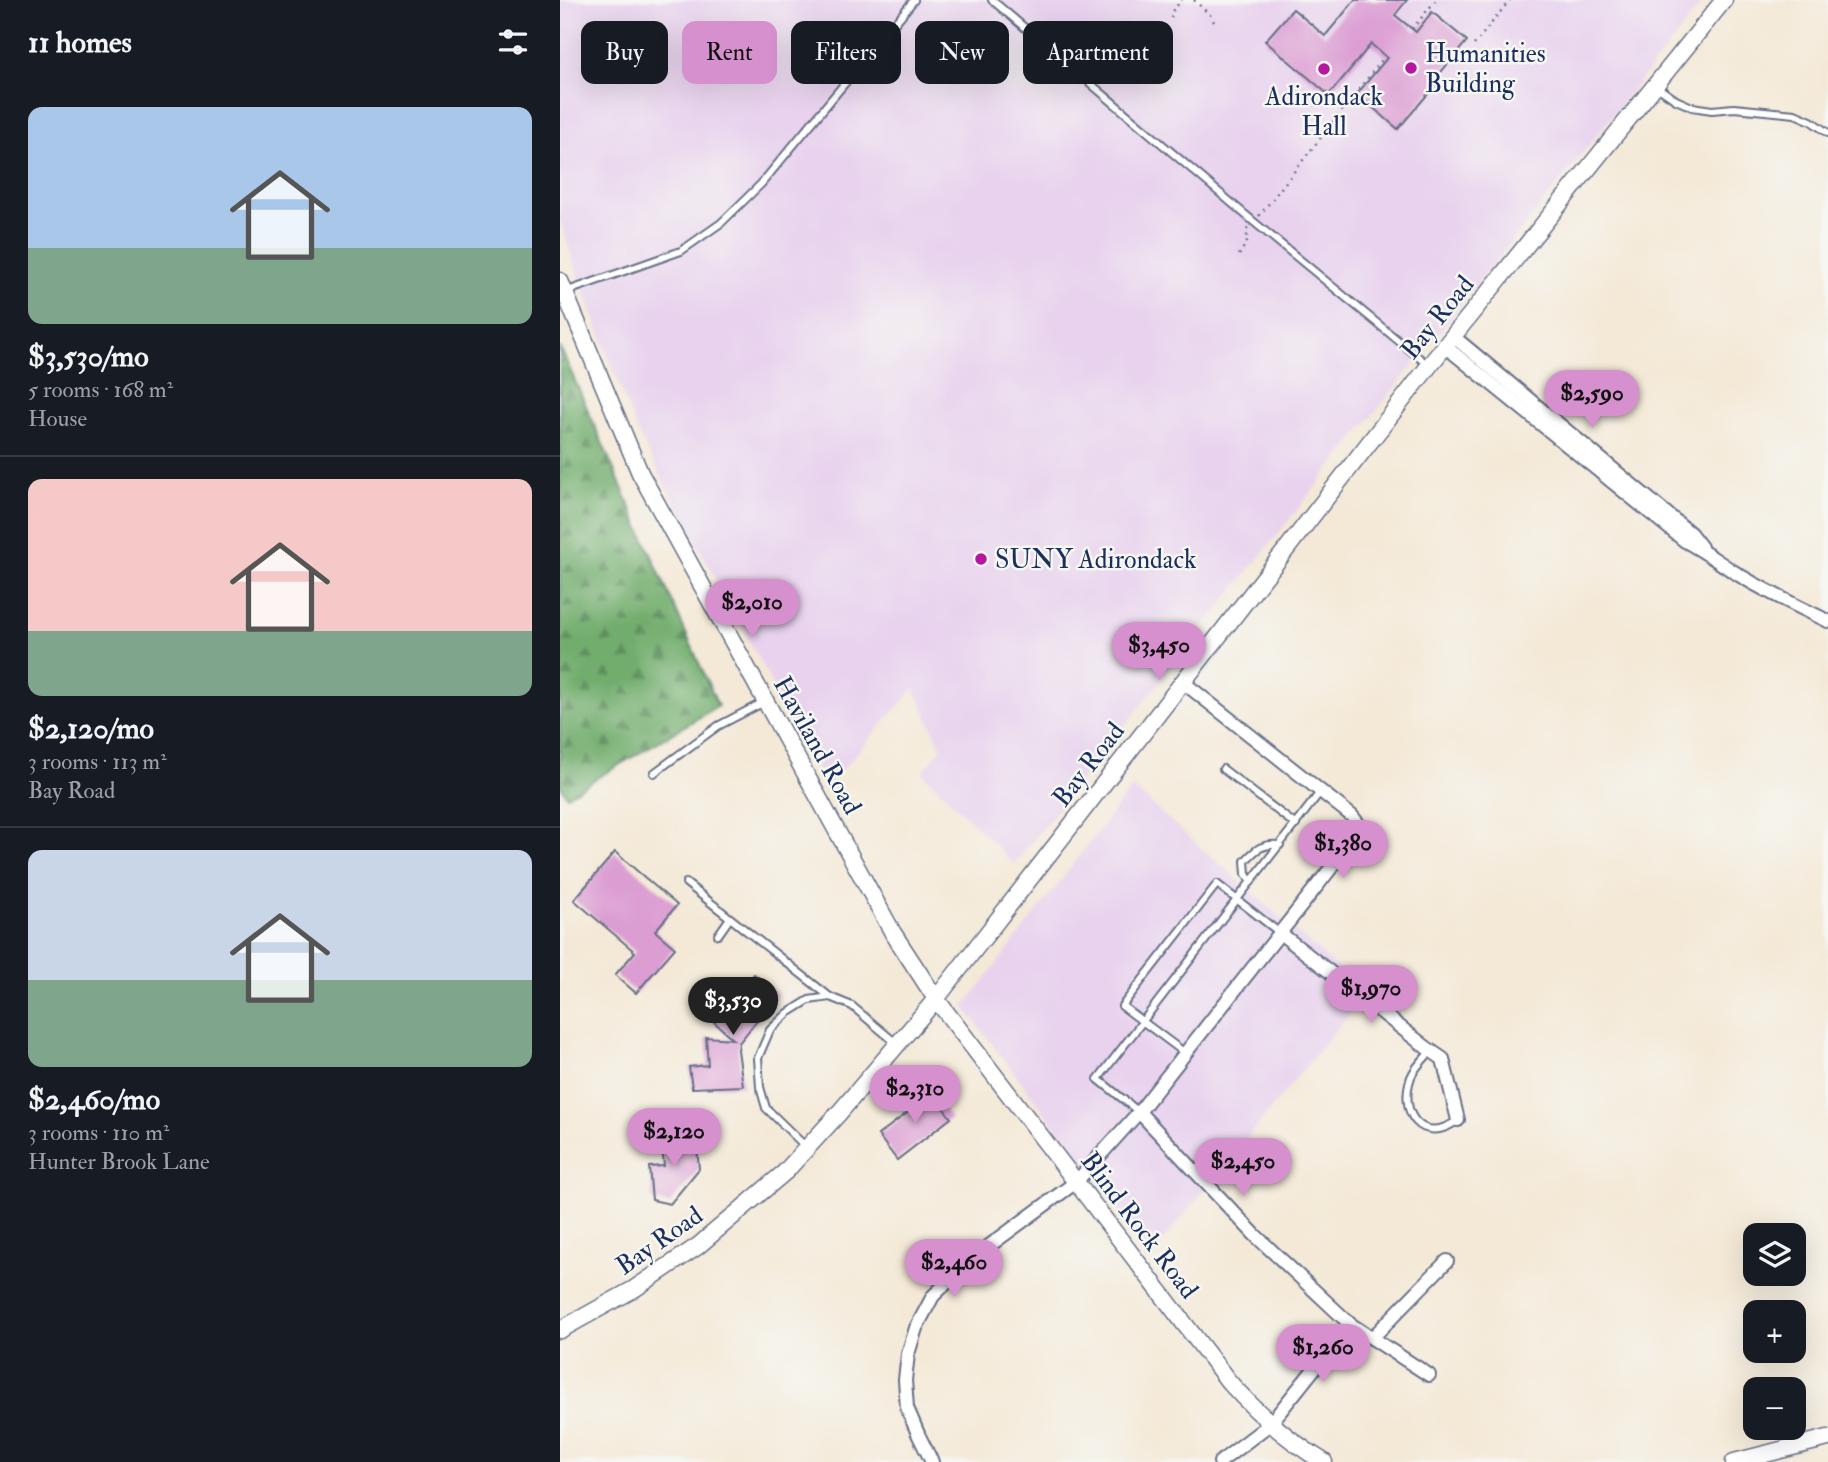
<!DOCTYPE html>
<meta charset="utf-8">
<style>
:root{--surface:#171b24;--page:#20242c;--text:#f1f3f6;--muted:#9ea1a6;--line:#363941;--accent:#d690ce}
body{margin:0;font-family:"IM FELL Double Pica",serif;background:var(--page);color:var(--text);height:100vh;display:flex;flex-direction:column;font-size:26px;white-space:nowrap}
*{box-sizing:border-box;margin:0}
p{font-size:23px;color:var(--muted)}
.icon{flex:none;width:38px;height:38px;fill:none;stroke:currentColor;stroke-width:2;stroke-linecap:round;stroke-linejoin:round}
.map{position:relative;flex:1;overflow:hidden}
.panel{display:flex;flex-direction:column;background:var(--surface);width:560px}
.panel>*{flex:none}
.banner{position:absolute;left:21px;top:21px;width:665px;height:63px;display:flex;gap:14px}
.buttons{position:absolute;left:1183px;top:1223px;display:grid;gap:14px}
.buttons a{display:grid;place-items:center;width:63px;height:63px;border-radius:14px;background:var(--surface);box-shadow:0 7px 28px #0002;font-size:35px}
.price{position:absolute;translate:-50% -60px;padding:0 16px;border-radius:24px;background:var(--accent);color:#111;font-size:23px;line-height:46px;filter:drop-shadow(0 2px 4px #0008)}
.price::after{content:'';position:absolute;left:50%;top:42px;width:21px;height:16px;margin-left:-10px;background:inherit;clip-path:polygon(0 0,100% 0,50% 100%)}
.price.current{background:#222;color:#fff}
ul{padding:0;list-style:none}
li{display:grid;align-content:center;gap:14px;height:371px;padding:0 28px}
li+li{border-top:2px solid var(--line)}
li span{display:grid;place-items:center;height:217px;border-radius:14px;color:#555}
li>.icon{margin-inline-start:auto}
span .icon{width:126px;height:126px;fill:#fffc;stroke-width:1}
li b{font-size:30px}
h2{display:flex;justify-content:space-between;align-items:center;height:84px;padding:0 28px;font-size:30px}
.chip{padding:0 24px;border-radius:14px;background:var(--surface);box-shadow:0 7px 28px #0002;font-size:24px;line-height:63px}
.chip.current{background:var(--accent);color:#111}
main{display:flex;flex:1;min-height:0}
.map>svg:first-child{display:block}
.built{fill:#e8d2ee}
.forest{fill:url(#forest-firs);stroke:#466e66;stroke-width:2}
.building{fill:#dc9dd3}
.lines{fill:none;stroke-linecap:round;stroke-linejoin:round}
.service-casing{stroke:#677088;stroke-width:10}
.minor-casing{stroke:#677088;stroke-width:16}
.tertiary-casing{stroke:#677088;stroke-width:19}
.path{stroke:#677088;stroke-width:2.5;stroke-dasharray:2 5;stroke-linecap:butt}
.service{stroke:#fff;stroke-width:6}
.minor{stroke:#fff;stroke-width:12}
.tertiary{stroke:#fff;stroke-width:16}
.poi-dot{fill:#b5179e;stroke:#f6f6f2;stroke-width:2.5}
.labels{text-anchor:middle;stroke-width:5;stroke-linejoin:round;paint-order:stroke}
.poi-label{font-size:26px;fill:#1b2f5e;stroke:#f6f6f2;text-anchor:start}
.street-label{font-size:26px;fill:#1b2f5e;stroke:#f6f6f2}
</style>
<main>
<section class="panel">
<h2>11 homes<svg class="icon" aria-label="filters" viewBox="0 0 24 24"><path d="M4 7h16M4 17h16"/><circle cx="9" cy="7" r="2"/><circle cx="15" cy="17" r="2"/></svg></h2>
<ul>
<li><span style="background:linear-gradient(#a9c7e8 65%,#7fa58c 0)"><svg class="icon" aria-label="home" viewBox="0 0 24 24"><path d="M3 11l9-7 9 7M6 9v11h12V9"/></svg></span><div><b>$3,530/mo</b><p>5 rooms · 168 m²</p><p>House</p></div></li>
<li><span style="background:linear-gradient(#f6c9c9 70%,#7fa58c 0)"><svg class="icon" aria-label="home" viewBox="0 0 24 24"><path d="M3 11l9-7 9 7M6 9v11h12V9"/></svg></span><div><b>$2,120/mo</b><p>3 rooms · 113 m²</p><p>Bay Road</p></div></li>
<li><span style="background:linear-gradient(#c9d6e8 60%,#7fa58c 0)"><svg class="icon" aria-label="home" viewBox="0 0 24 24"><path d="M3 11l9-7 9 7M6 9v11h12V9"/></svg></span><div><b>$2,460/mo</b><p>3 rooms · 110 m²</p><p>Hunter Brook Lane</p></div></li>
</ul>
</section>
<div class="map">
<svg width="1268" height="1462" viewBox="0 0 1268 1462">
<defs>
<pattern id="forest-firs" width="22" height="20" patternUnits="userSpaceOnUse" patternTransform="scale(1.75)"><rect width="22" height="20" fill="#72ad6d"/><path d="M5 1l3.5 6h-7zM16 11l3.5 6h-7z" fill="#5d8d5d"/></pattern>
</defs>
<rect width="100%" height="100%" fill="#f6f6f2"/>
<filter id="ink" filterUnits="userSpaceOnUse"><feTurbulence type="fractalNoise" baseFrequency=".0143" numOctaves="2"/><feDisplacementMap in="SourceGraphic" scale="14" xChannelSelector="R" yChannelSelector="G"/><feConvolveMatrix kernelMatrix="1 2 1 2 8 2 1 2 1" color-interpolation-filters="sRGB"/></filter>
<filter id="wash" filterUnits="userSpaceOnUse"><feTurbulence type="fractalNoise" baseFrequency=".00686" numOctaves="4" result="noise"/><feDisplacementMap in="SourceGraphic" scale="28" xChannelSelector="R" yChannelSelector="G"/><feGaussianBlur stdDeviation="1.57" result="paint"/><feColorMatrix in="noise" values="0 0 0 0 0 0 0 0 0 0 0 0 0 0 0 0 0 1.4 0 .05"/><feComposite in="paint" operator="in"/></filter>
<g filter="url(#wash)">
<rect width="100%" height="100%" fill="#f4e9d7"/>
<g class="built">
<path d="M0 0H1145L454 864 362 772 382 749 354 688 267 787 77 431 17 273 0 220Z"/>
<path d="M572 787 806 993 592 1254 404 1007Z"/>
</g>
<path class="forest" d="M0 347 158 706 7 796 0 785Z"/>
<g id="blocks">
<g class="building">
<path d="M795 0H847L835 15 856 32 872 12 907 41 876 78 879 81 838 129 797 94 827 58 811 44 769 95 705 41 733 9 765 36Z"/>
<path d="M55 852 117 905 95 931 115 948 76 993 55 975 75 952 14 900Z"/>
<path d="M194 974 218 994 179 1043 178 1050 183 1086 132 1088 129 1067 148 1065 146 1037 173 1039 154 1022Z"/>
<path d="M368 1088 391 1118 337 1160 318 1135 356 1106 352 1101Z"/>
<path d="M136 1136 139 1169 110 1204 92 1200 89 1167 104 1166 101 1139Z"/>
</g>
</g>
</g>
<g filter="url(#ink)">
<use href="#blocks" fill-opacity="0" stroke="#677088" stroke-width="2"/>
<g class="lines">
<defs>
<g id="service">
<path d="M432 0 694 222 868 365"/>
<path d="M1097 87 1116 100 1132 107 1152 110 1174 108 1235 114 1251 121 1268 133"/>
<path d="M5 292 121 251 161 223 201 184 354 0"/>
<path d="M663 769 736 825"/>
<path d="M94 773 158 726 204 702"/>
<path d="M691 882 686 874 685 861C696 849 703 843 720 845"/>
<path d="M126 883 270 997"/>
<path d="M158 935 170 918"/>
<path d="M871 1051C865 1058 855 1067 851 1077 838 1112 862 1147 898 1120"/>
<path d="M625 1053 562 1006 657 884 720 933"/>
<path d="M579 1112 538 1079 761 791"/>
<path d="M247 1148 206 1108 200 1087 198 1058 210 1030 228 1013 249 1000 270 997 292 1006 336 1043"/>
</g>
<g id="minor">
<path d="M894 337 1130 533 1141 547"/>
<path d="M885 346 1125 541C1142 550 1156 560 1171 570 1202 590 1235 605 1268 621"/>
<path d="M720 933 867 1048 883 1059 898 1120"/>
<path d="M579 1112 797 835 801 827 792 816 623 682"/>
<path d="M812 1338 887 1261"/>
<path d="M372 1462 359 1436 347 1408 345 1380 348 1354 356 1328 373 1296 414 1257 516 1182 579 1112 696 1236 790 1324 869 1375"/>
<path d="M660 1462 710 1424 790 1324"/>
</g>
<g id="tertiary">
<path d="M0 281 80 473 333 933 376 999 669 1382C697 1413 727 1440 764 1462"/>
<path d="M0 1330 74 1289 138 1246 225 1172 279 1113 376 999 869 366 1164 0"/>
<path d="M1174 1462 1268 1438"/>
</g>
</defs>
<use href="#service" class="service-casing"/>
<use href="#minor" class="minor-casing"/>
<use href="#tertiary" class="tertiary-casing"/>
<g class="path">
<path d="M634 0 650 15 654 22"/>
<path d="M611 18 613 10 622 0"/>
<path d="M852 29 876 0"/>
<path d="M914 45 950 0"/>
<path d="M699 216 825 56"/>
<path d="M679 255 688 240 686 232 688 228"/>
</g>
<use href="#service" class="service"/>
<use href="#minor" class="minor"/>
<use href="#tertiary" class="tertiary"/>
</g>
</g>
<g class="poi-dot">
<circle cx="851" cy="68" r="7"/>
<circle cx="764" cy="69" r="7"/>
<circle cx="421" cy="559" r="7"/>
</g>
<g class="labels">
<g class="poi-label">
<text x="865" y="62">Humanities<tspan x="865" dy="30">Building</tspan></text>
<text x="764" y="105" text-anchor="middle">Adirondack<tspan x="764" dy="30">Hall</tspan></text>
<text x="435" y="568">SUNY Adirondack</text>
</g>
<g class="street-label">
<text transform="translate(877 317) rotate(-51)" y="9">Bay Road</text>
<text transform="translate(258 745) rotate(61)" y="9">Haviland Road</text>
<text transform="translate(528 764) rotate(-52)" y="9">Bay Road</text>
<text transform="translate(580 1225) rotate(53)" y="9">Blind Rock Road</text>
<text transform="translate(99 1240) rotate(-35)" y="9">Bay Road</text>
</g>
</g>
</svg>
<div class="buttons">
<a><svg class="icon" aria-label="layers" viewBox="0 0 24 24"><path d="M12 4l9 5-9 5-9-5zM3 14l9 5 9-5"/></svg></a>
<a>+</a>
<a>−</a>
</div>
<b class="price" style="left:1032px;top:430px">$2,590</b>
<b class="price" style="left:192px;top:639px">$2,010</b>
<b class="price" style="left:599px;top:682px">$3,450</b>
<b class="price" style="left:783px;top:880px">$1,380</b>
<b class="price" style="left:811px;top:1025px">$1,970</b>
<b class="price current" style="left:173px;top:1037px">$3,530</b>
<b class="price" style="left:355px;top:1125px">$2,310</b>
<b class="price" style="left:114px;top:1168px">$2,120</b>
<b class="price" style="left:683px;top:1198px">$2,450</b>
<b class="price" style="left:394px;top:1299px">$2,460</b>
<b class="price" style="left:763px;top:1384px">$1,260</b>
<div class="banner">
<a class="chip">Buy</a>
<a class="chip current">Rent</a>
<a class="chip">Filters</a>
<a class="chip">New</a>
<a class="chip">Apartment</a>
</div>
</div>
</main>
